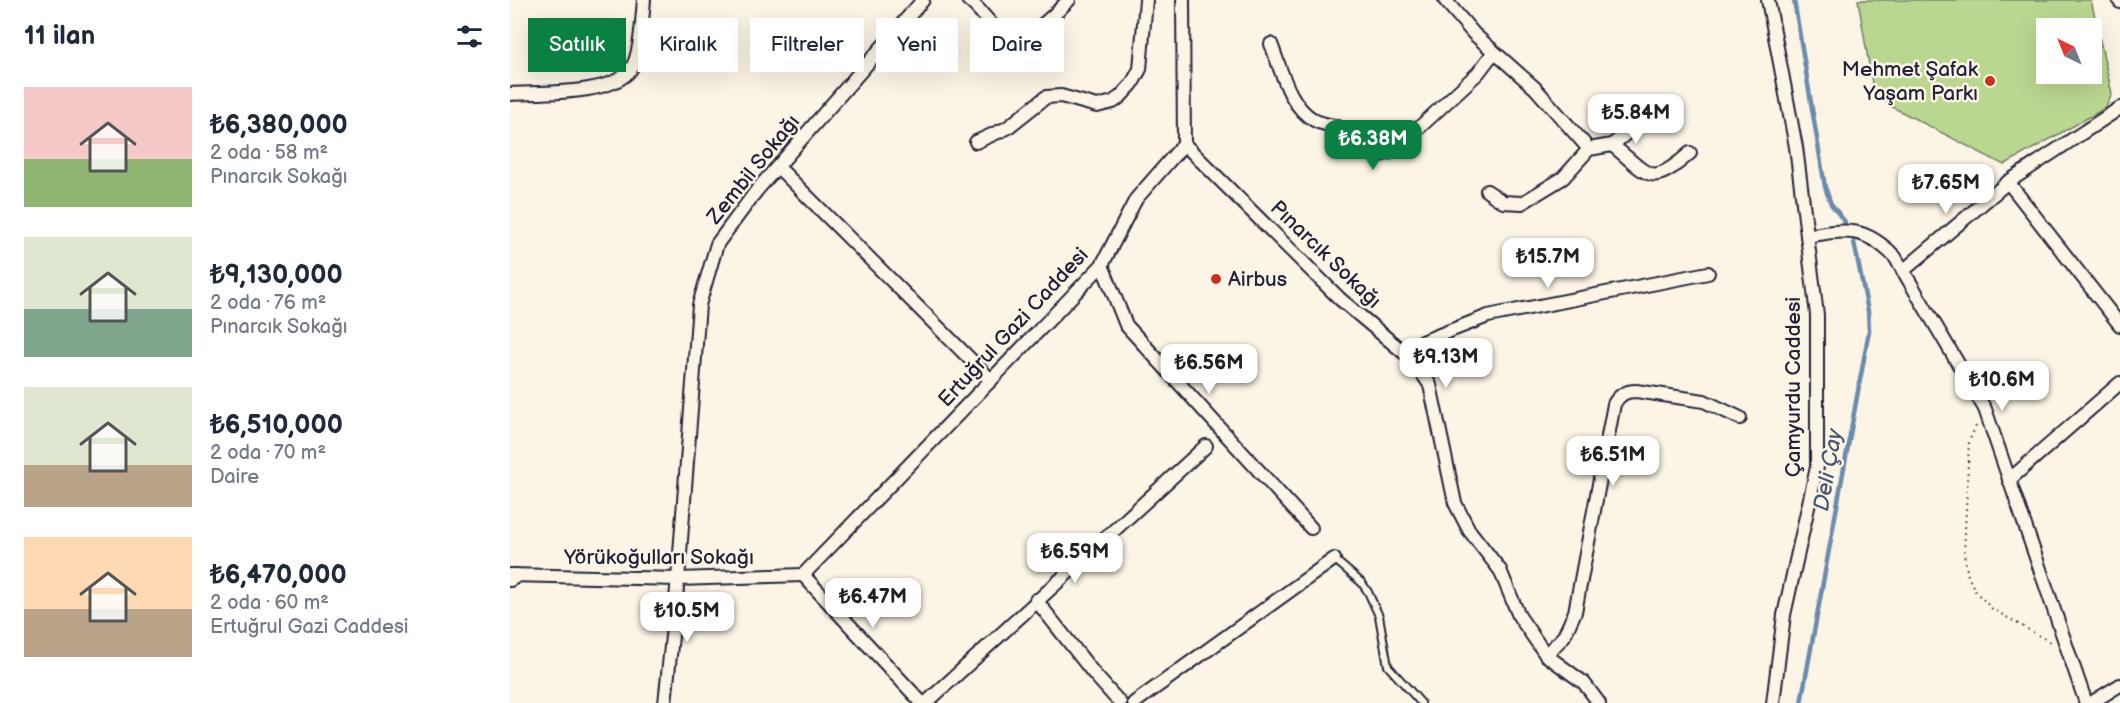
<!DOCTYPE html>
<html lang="tr">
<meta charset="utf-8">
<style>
:root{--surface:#fff;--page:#f2f2f3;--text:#1f2937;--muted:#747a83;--accent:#0b8043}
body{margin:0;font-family:"Balsamiq Sans",sans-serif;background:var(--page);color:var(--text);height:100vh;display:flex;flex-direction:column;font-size:22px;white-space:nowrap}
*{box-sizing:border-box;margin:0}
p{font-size:20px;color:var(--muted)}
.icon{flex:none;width:33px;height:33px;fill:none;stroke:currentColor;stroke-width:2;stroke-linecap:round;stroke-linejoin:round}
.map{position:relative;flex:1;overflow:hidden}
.panel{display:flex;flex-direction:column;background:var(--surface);width:510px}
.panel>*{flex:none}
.guide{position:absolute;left:18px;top:18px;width:570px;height:54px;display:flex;gap:12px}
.needle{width:39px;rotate:317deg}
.tools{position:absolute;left:1526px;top:18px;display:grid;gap:12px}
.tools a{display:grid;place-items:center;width:66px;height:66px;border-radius:0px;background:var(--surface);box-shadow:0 6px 24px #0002;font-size:30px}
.price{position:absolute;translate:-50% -51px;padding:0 14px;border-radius:12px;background:#fff;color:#222;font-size:20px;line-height:39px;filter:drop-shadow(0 2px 3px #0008)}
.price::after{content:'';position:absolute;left:50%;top:36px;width:18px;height:14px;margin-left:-9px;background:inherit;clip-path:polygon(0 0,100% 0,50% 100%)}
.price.on{background:var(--accent);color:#fff}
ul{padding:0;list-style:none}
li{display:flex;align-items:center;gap:18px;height:150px;padding:0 24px}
li span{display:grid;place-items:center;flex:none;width:168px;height:120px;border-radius:0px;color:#555}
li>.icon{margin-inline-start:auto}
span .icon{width:72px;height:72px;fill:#fffc;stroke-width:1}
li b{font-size:26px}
h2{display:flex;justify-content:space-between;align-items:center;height:72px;padding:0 24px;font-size:26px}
.chip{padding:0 21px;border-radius:0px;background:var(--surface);box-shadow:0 6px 24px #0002;font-size:21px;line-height:54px}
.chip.on{background:var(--accent);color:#fff}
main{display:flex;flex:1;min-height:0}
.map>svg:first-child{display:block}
.green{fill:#bad78f;stroke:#6e7c65;stroke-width:1.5;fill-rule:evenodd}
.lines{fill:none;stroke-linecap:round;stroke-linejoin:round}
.stream{stroke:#6a8bad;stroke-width:4.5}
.service-casing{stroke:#22223b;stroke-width:10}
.minor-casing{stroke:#22223b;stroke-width:16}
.tertiary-casing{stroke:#22223b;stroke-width:18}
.path{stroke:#22223b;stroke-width:2;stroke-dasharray:1.5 4.5;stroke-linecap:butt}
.service{stroke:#fcf5e5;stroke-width:6}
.minor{stroke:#fcf5e5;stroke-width:12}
.tertiary{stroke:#fcf5e5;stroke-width:14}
.poi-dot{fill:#c8321e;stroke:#fcf5e5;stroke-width:2}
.labels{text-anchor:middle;stroke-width:5;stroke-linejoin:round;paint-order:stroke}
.poi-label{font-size:21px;fill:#22223b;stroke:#fcf5e5;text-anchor:end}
.street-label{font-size:21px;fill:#22223b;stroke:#fcf5e5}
.water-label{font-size:22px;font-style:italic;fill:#465774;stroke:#fcf5e5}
</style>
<main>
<section class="panel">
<h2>11 ilan<svg class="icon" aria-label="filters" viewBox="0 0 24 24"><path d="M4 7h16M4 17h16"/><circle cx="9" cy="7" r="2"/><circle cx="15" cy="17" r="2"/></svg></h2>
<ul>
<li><span style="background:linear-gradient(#f6c9c9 60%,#8fb573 0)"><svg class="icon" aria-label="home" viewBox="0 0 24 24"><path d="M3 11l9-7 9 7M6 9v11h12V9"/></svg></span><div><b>₺6,380,000</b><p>2 oda · 58 m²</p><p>Pınarcık Sokağı</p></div></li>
<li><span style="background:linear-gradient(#dfe7d0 60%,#7fa58c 0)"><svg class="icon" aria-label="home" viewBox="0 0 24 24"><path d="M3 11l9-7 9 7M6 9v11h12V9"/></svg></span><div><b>₺9,130,000</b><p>2 oda · 76 m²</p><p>Pınarcık Sokağı</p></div></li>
<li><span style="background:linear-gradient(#dfe7d0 65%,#b9a48a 0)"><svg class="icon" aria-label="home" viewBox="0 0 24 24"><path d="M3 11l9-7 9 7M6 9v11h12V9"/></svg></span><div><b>₺6,510,000</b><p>2 oda · 70 m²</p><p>Daire</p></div></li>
<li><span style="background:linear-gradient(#ffd9b3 60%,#b9a48a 0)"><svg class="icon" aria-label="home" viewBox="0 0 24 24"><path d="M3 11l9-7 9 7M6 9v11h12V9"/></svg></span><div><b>₺6,470,000</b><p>2 oda · 60 m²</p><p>Ertuğrul Gazi Caddesi</p></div></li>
</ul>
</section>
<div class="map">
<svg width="1610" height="703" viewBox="0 0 1610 703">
<rect width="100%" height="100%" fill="#fcf5e5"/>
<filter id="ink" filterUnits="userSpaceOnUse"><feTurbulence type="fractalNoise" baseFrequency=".0167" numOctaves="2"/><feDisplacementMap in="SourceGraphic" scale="12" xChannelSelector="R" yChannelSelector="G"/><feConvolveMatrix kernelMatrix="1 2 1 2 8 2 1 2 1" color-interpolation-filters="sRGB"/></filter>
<g filter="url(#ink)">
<path class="green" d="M1348 0H1581L1602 94 1597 105 1590 111 1494 165 1382 107 1363 89ZM1536 28H1581V74H1536Z"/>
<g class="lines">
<g class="stream">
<path d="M1284 0 1315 187 1321 204 1335 222"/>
<path d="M1291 703 1359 331 1358 311 1344 242"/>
</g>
<defs>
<path id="service" d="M824 559 852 583 858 592 869 616 878 666 911 703"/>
<g id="minor">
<path d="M458 0C470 8 477 22 488 30 514 51 542 16 559 0"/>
<path d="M935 0 964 34 1025 88 1079 149"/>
<path d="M1258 0 1286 147 1307 315V467L1274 615 1263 703"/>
<path d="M1609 0 1610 2"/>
<path d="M761 44C771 69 779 106 804 120 812 125 822 124 830 128 844 135 851 151 866 156L884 151 968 73 984 52"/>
<path d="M0 94C31 92 102 96 121 69 131 55 132 18 134 0"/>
<path d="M466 142 497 128 536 97 551 96 587 106 603 102 610 97 622 84 630 69 636 0"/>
<path d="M674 144 830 299 904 361 920 385 945 503 959 530 990 570 1009 616 1036 655 1074 683 1089 703"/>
<path d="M1102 145 1144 111"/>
<path d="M268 167 481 380"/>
<path d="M1498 182 1610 325"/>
<path d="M977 191 993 202 1012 203 1053 178 1079 149 1102 145C1140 175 1139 189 1180 153"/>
<path d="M1297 236C1336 229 1355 226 1385 257L1475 409 1576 703"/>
<path d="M592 265 616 325 801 528"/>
<path d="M1393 271 1498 182 1610 108"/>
<path d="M891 350 978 316 1198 273"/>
<path d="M1499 480 1610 383"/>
<path d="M0 575 168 579 293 575"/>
<path d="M293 575 592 265 626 199 674 144 673 0"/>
<path d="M293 575 412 703"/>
<path d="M526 600 585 675 610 703"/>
<path d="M1036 655 1054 636 1065 612 1104 404C1109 395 1115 391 1126 391L1194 401 1230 418"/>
<path d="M155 703 168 579 189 305 207 244 247 190 413 0"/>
<path d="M416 703 696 446"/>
<path d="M624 703 824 559"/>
<path d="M1581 703 1610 685"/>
</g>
<path id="tertiary" d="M0 579 5 576"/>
</defs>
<use href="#service" class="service-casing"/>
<use href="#minor" class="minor-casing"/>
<use href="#tertiary" class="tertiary-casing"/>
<path class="path" d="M1466 426 1459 441 1454 554 1458 576 1465 591 1481 608 1540 642"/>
<use href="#service" class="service"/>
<use href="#minor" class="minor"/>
<use href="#tertiary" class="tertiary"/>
</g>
</g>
<g class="poi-dot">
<circle cx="1480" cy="81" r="6"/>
<circle cx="706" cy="279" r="6"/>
</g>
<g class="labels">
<g class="poi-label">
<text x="1468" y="76">Mehmet Şafak<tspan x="1468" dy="24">Yaşam Parkı</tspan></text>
<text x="718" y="286" text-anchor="start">Airbus</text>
</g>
<g class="street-label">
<text transform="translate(243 169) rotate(-51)" y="7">Zembil Sokağı</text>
<text transform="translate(816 254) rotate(44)" y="7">Pınarcık Sokağı</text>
<text transform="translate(503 327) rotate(-47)" y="7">Ertuğrul Gazi Caddesi</text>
<text transform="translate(1283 387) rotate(-90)" y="7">Çamyurdu Caddesi</text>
<text x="149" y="564">Yörükoğulları Sokağı</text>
</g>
<g class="water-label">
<text transform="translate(1317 470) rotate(-80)" y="8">Deli Çay</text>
</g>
</g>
</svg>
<div class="tools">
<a><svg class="needle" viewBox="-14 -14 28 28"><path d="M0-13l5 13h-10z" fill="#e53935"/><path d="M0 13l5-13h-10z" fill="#747a83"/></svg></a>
</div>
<b class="price" style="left:1126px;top:145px">₺5.84M</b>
<b class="price on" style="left:863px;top:171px">₺6.38M</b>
<b class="price" style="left:1436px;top:215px">₺7.65M</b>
<b class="price" style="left:1038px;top:289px">₺15.7M</b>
<b class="price" style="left:936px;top:389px">₺9.13M</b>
<b class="price" style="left:699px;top:395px">₺6.56M</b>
<b class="price" style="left:1492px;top:412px">₺10.6M</b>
<b class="price" style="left:1103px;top:487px">₺6.51M</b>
<b class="price" style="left:565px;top:584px">₺6.59M</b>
<b class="price" style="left:363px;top:629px">₺6.47M</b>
<b class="price" style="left:177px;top:643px">₺10.5M</b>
<div class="guide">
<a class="chip on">Satılık</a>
<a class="chip">Kiralık</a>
<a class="chip">Filtreler</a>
<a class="chip">Yeni</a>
<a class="chip">Daire</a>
</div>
</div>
</main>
